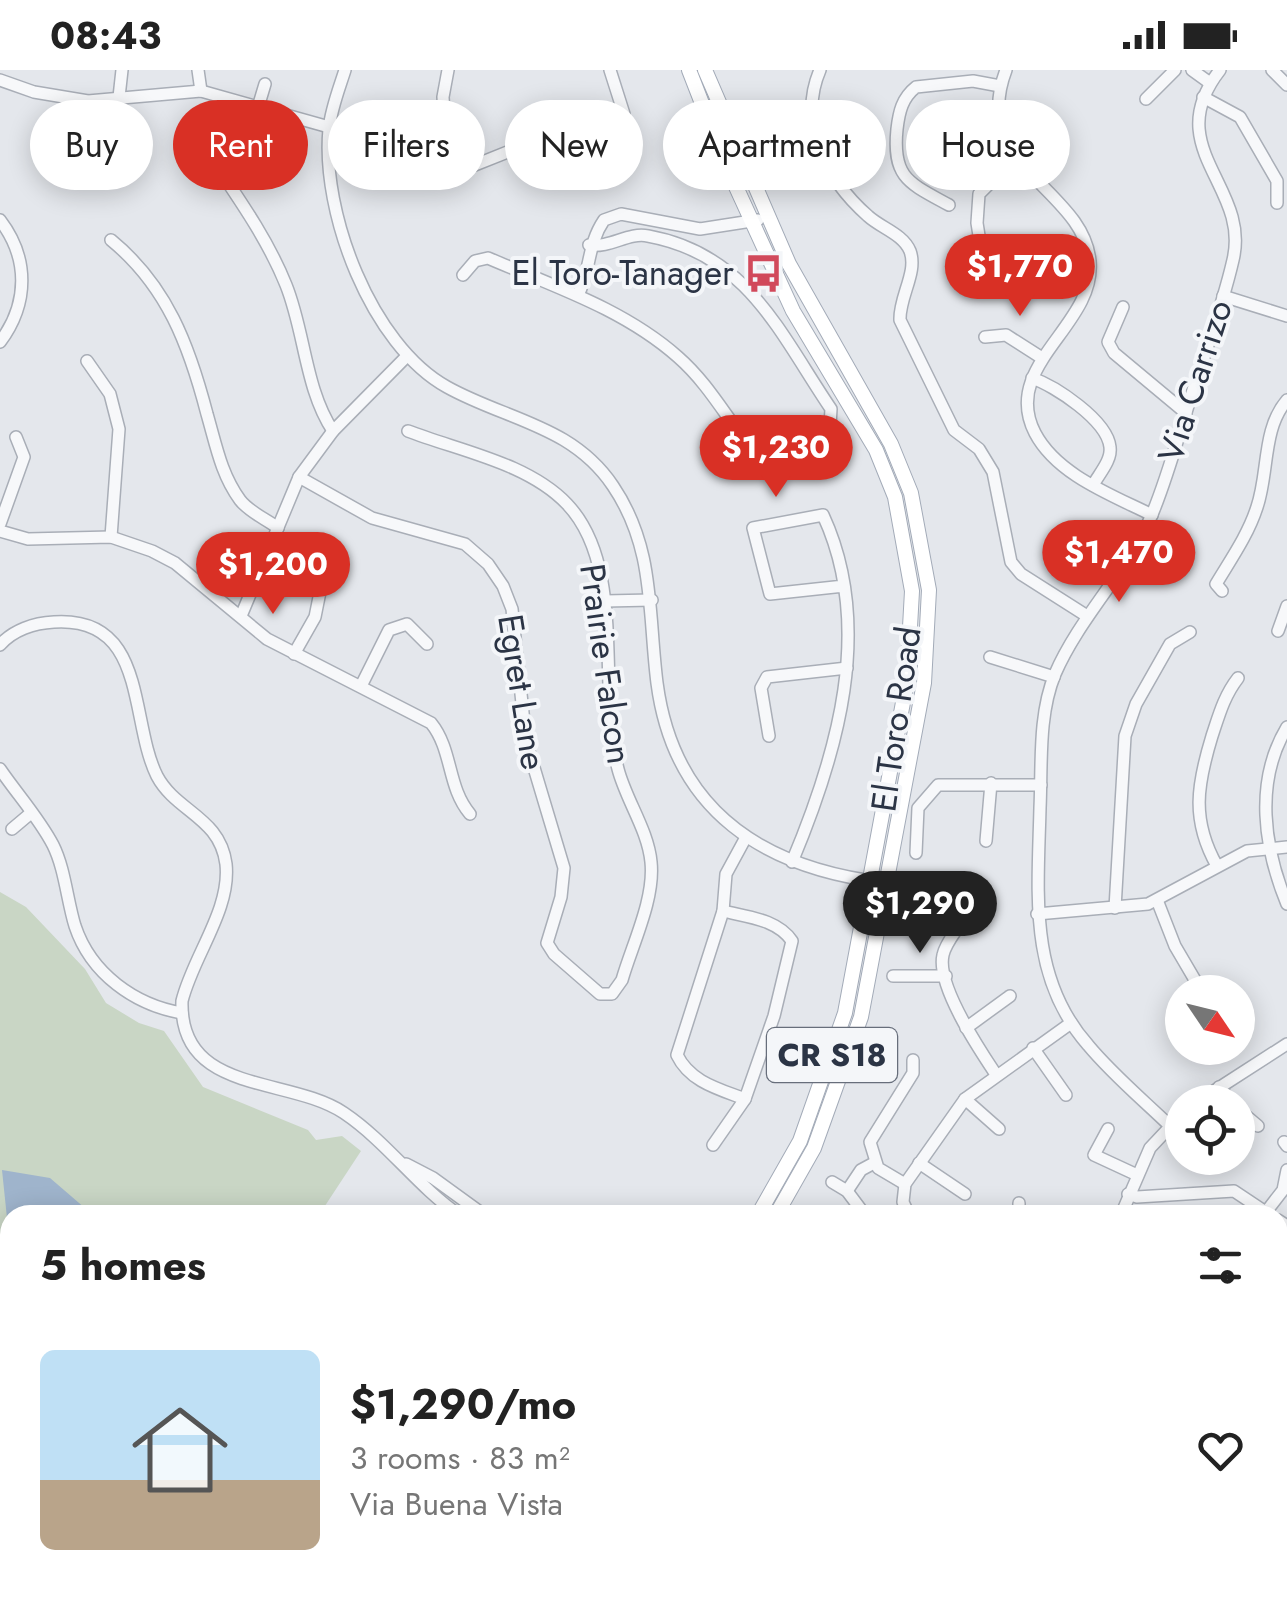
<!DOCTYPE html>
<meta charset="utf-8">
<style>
:root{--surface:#fff;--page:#f2f2f2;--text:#222;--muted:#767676;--accent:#d93025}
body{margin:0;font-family:Jost,sans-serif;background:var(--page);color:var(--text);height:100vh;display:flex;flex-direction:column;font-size:38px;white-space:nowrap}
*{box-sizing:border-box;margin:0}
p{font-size:32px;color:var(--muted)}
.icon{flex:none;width:55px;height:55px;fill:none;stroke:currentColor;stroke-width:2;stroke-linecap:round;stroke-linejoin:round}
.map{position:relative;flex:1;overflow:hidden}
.panel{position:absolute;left:0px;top:1135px;width:1288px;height:392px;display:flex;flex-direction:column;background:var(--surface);border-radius:30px 30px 0 0;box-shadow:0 5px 25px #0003}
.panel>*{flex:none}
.banner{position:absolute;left:30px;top:30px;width:1228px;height:90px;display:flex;gap:20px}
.needle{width:65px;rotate:125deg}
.controls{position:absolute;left:1165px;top:905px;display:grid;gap:20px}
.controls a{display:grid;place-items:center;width:90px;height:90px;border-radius:50%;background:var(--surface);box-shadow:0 5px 25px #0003;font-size:50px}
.price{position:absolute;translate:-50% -85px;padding:0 22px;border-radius:35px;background:var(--accent);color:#fff;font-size:32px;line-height:65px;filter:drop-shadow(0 2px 5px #0008)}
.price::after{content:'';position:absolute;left:50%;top:60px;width:30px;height:22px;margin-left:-15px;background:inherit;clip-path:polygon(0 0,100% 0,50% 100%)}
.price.current{background:#222;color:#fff}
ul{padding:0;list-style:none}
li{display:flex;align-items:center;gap:30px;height:250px;padding:0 40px}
li span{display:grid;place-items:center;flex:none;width:280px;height:200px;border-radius:15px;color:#555}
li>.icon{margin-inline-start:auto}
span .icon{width:120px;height:120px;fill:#fffc;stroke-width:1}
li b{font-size:42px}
h2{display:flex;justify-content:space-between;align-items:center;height:120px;padding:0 40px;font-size:42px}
.pill{padding:0 35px;border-radius:45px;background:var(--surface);box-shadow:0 5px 25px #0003;font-size:35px;line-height:90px}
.pill.current{background:var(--accent);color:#fff}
.status{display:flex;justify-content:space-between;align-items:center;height:70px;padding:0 50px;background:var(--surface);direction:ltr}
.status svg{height:28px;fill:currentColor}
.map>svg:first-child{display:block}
.green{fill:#c9d6c5}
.water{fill:#9fb4cc}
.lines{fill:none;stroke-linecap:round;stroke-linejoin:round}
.minor-casing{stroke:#a9aeb7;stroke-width:14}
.major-casing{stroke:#a3abb8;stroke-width:16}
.minor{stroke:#f7f8fa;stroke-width:11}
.major{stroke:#fff;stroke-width:14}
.labels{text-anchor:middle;stroke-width:8;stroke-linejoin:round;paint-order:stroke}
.shield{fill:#f4f6f9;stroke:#676e7b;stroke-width:2.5}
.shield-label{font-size:32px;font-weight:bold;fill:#2b3445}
.poi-label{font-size:35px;fill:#2b3445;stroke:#f4f6f9;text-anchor:end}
.street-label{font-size:35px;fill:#2b3445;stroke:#f4f6f9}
</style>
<div class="status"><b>08:43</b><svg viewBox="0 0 49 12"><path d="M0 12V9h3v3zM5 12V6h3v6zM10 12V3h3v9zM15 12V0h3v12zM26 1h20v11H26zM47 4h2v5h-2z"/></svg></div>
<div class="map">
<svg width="1287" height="1527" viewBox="0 0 1287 1527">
<rect width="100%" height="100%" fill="#e4e7ec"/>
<g class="green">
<path d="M0 822 26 837 85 899 106 933 139 953 164 961 203 1017 308 1060 316 1070 342 1066 361 1081 319 1145H10V1518H29L14 1527H0Z"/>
<path d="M948 1518H990V1522L1013 1527H946Z"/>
</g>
<path class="water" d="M2 1100 50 1108 93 1145 7 1148Z"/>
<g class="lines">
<defs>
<g id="minor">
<path d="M198 0 201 21"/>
<path d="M345 0C339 19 331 39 329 59 321 142 371 275 447 317 506 350 572 355 613 416 655 478 648 542 657 613 674 742 765 799 887 813"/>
<path d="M448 0 443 27 446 80 475 95 530 73 595 67 621 58 624 44 610 0"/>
<path d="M820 0C797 53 827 110 868 146 881 158 903 164 910 181 918 202 899 227 900 250L954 360 979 379 993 402 1011 492 1021 504 1087 546"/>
<path d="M1006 0C969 97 1083 118 1090 191 1096 256 1000 295 1035 363 1057 405 1112 425 1152 445"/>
<path d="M1192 0 1210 13"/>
<path d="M1272 0 1287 15"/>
<path d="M0 10 34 22 88 31 201 21 329 57"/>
<path d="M119 27 122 0"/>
<path d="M1203 27 1240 47 1277 111V133"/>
<path d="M1146 29 1175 0"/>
<path d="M259 34 265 14"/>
<path d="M212 89C239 129 268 170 286 215 305 262 305 319 333 361"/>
<path d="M949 135C909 113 892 108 897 59 899 42 902 28 916 17L973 11 1000 16"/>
<path d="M0 150C29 188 29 233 0 272"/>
<path d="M111 170C167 216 189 275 207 344 216 375 221 404 240 430 249 442 266 449 278 458"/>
<path d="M1006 203 994 205 984 197 977 153 979 124 1017 86"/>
<path d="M463 205 475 191 488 188C553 216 624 239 678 287 710 315 728 351 755 383L817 364 830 355 831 339C780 264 748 184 648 166 628 162 611 178 589 175"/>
<path d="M578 225C591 200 587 175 604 150L621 144 700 159 758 150"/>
<path d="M1223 226 1287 246"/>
<path d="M1123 237 1108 272 1114 283 1186 343"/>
<path d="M985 267 1006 265 1042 288"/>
<path d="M87 291 110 324 119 359 111 467"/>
<path d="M1032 308C1055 316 1107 350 1110 377 1112 390 1099 404 1093 415"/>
<path d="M299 407 372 448 465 474 488 494 503 516 512 539 526 671 564 798 561 827 547 873 554 884 600 924H612L622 910C632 875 655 829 651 792 648 760 626 730 618 699 597 619 627 497 567 434 528 393 460 381 408 361"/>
<path d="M0 454 24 387 16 367"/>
<path d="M0 461 28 469 111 467 152 481 175 493 267 569 431 653C453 680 447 717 470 744"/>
<path d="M1222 521 1216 514C1231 489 1248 465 1257 437 1269 402 1262 359 1287 330"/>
<path d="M605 531 652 530"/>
<path d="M241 546 299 407 333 361 407 286"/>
<path d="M1278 561 1287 536"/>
<path d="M0 575C13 560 34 553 54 552 148 546 129 650 157 706 176 742 220 747 226 794 231 840 193 886 182 931 179 1025 289 1006 344 1043 387 1072 417 1116 459 1145"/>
<path d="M294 584 315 547 320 522"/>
<path d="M990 587 1054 607"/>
<path d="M361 616 389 560 407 554 427 574"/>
<path d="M1287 657C1254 712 1264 778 1287 834"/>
<path d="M769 666 761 618 767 607 847 598"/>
<path d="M0 699C17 724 39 748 53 775 65 799 67 830 75 856 91 904 135 935 182 943"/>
<path d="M12 759 31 743"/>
<path d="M745 769 726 804 723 841 677 985C690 1012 719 1019 745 1029"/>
<path d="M986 771 991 713"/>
<path d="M916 783 918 738 938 715H1041"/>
<path d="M792 792C837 685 875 557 823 445L753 458 770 524 844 516"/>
<path d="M1217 796C1191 750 1197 715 1212 666 1219 645 1224 626 1238 608"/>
<path d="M1157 830 1175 876 1202 922"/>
<path d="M905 834 948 835 958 840"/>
<path d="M1115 838 1125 666 1136 634 1170 574 1190 562"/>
<circle cx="964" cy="848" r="10"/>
<path d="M1037 844 1148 834 1247 781 1287 777"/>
<path d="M959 856C953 865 945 875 943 885 936 915 979 979 995 1003"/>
<path d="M893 906H946"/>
<path d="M966 958 1010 926"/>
<path d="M1033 978 1066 1025"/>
<path d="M1219 1017 1232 1032"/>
<path d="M965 1029 999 1059"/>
<path d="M1197 1032 1287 974"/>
<path d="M1238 1039 1258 1056"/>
<path d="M1169 1055C1142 1029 1112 1004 1088 975 1028 907 1038 823 1040 738 1042 695 1038 645 1055 604 1080 546 1129 500 1153 442 1169 403 1180 360 1193 320 1207 277 1223 234 1233 190 1251 116 1159 78 1220 0"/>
<path d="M1108 1059 1094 1085 1135 1104"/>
<path d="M1284 1072 1287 1076"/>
<path d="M713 1075 745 1029 774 946 792 871C777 849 747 847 723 841"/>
<path d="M919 1093 965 1124"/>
<path d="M406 1094 433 1108 484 1145"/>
<path d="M832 1112 847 1121 865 1145"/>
<path d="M905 1114 878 1098 870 1072 913 1003V990"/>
<path d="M847 1121 861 1100 874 1093"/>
<path d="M1128 1124 1137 1127 1234 1121 1270 1145"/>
<path d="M1266 1142 1283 1120 1287 1100"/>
<path d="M909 1145 903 1132 905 1114 965 1029 1071 953"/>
<path d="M1019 1145V1133"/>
<path d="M1121 1145 1150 1078 1182 1044"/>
<path d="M1278 1150 1287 1156"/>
<path d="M1278 1202 1287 1210"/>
<path d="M1278 1298 1287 1290"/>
<path d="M1278 1354 1287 1351"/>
<path d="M1278 1454 1287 1442"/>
<path d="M1227 1527 1234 1518"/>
</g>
<g id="major">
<path d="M689 0 726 95 793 241 876 380 895 427 912 521 907 611 845 943 800 1071 758 1145"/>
<path d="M705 0 789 194 891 374 911 423 929 520 924 613 861 947 814 1078 776 1145"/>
<path d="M514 1527 521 1518"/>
<path d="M540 1527 546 1518"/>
</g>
</defs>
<use href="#minor" class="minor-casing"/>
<use href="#major" class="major-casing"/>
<use href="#minor" class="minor"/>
<use href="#major" class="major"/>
</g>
<defs>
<symbol id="bus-bare" viewBox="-9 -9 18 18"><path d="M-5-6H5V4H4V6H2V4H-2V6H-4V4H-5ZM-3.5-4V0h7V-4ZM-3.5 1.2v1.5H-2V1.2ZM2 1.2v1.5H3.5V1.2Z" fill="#d1495b" stroke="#f4f6f9" stroke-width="2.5" paint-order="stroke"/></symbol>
</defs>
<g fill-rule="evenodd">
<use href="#bus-bare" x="736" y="176" width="55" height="55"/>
</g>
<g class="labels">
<rect class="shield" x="767" y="958" width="130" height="54" rx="8"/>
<g class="shield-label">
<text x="832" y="996">CR S18</text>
</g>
<g class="poi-label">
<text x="734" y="215">El Toro-Tanager</text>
</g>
<g class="street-label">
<text transform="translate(1195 311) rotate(-72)" y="12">Via Carrizo</text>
<text transform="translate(606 594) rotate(82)" y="12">Prairie Falcon</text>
<text transform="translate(522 622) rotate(81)" y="12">Egret Lane</text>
<text transform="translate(896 649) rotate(-82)" y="12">El Toro Road</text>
</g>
</g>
</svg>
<div class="controls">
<a><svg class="needle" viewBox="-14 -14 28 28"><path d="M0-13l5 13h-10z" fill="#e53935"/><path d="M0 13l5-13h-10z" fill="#767676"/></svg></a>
<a><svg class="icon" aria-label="locate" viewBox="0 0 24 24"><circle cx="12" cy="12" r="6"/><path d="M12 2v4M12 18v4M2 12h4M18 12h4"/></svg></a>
</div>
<b class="price" style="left:1020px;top:249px">$1,770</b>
<b class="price" style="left:776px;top:430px">$1,230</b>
<b class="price" style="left:1119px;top:535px">$1,470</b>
<b class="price" style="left:273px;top:547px">$1,200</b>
<b class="price current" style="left:920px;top:886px">$1,290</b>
<div class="banner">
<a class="pill">Buy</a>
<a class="pill current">Rent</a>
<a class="pill">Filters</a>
<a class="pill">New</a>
<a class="pill">Apartment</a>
<a class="pill">House</a>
</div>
<section class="panel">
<h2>5 homes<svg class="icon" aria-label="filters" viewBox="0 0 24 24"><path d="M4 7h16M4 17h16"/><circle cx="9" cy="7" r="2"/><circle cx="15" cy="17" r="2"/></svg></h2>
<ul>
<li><span style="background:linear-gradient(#bfe0f5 65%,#b9a48a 0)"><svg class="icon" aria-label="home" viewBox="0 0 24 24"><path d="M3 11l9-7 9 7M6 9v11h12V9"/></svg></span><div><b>$1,290/mo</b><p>3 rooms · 83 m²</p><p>Via Buena Vista</p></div><svg class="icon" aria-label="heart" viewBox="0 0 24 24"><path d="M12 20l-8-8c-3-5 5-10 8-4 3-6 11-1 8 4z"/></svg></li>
</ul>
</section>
</div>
